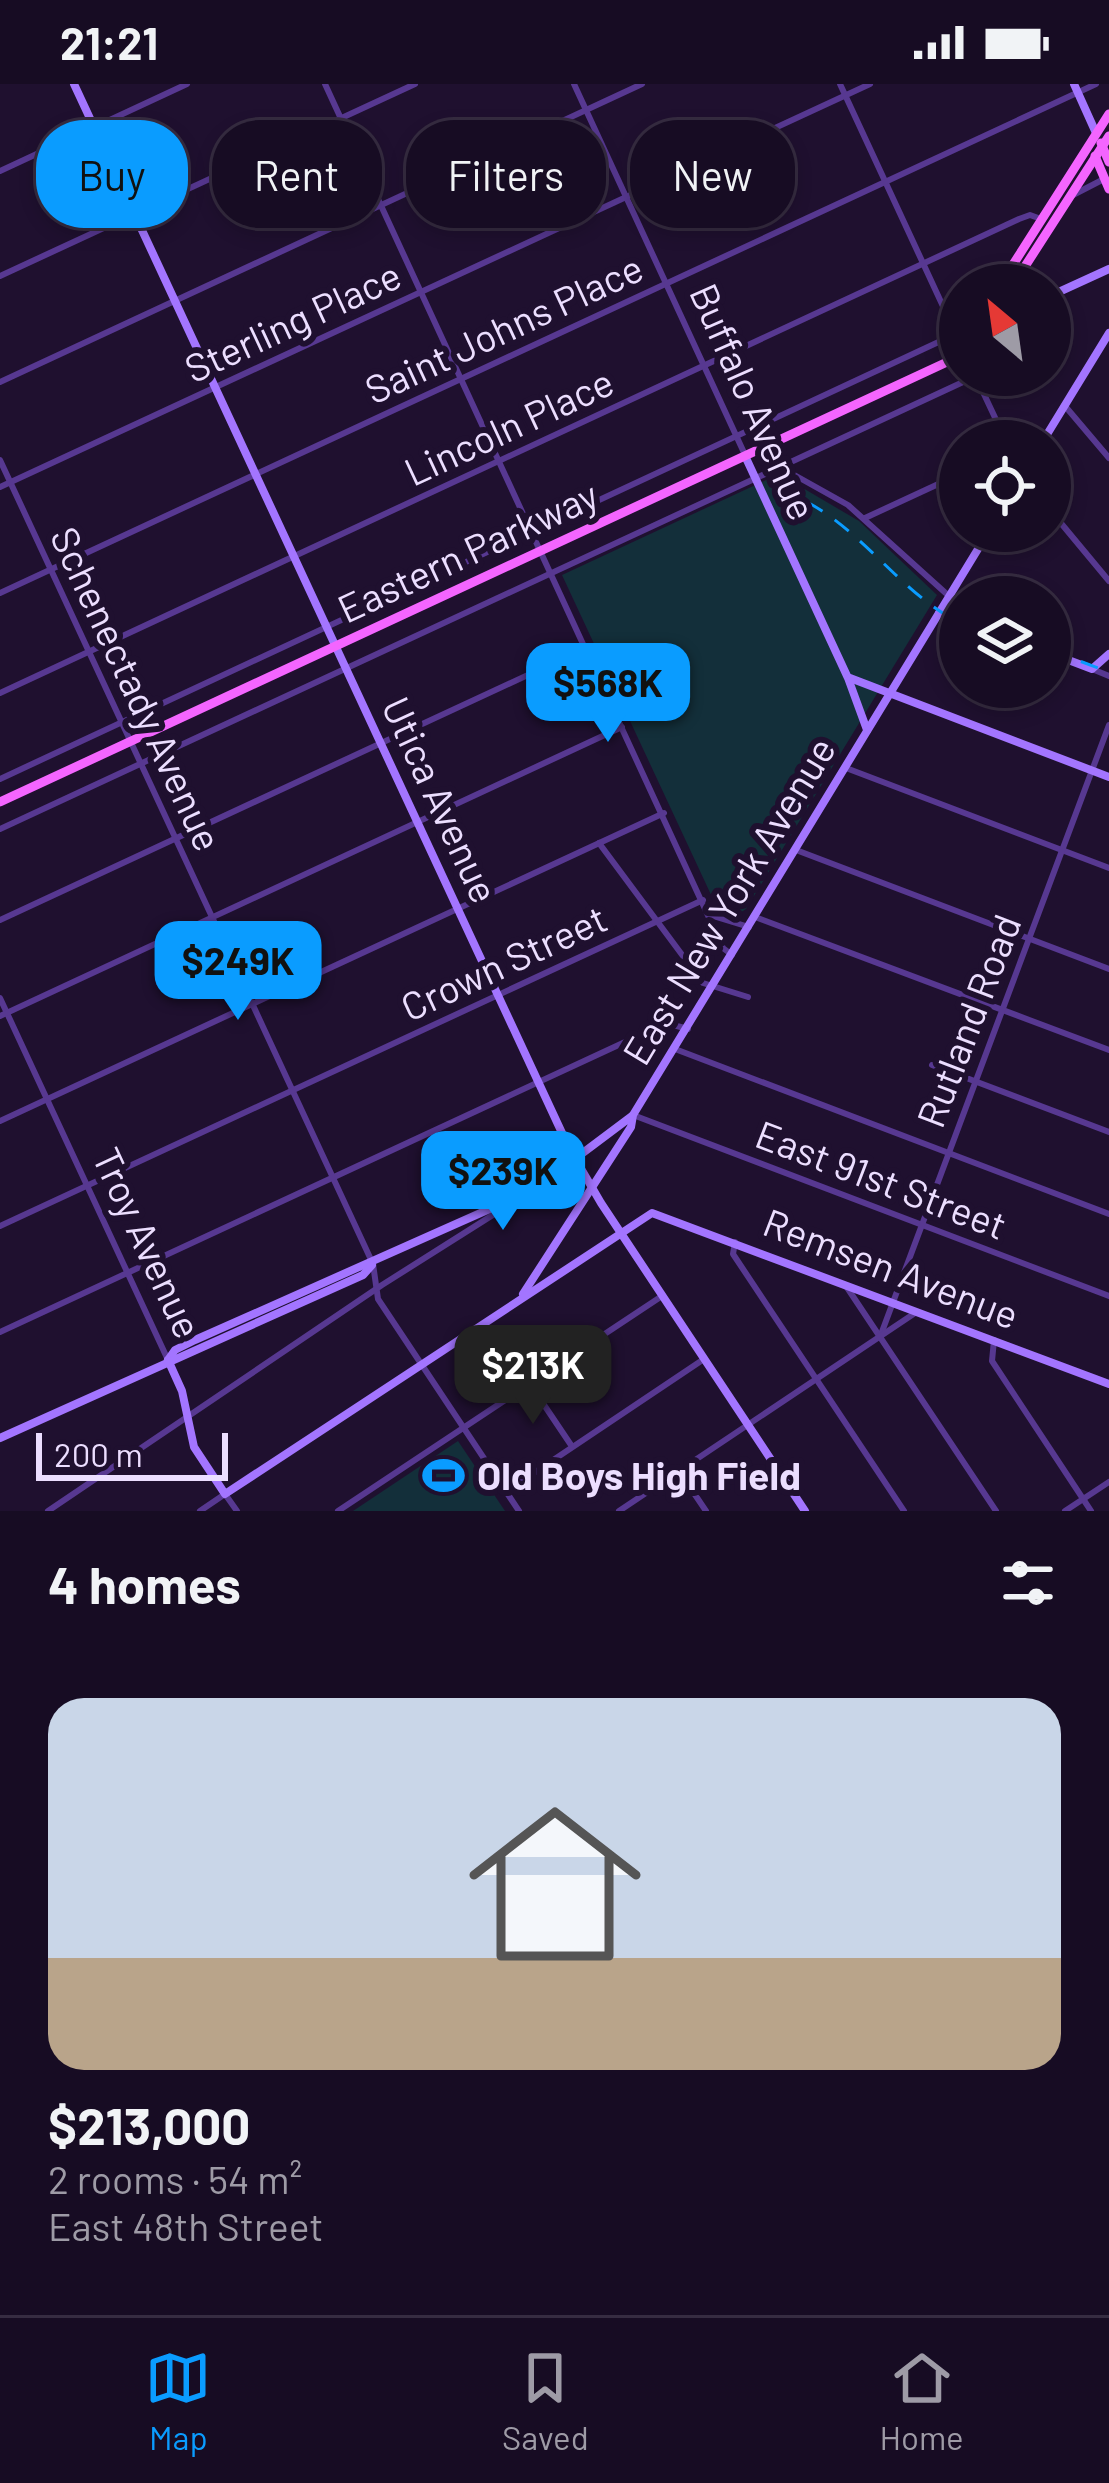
<!DOCTYPE html>
<meta charset="utf-8">
<style>
:root{--surface:#170c23;--page:#20152b;--text:#f1f3f6;--muted:#9e9ba6;--line:#362c41;--accent:#0a9cff}
body{margin:0;font-family:Barlow,sans-serif;background:var(--page);color:var(--text);height:100vh;display:flex;flex-direction:column;font-size:45px;white-space:nowrap}
*{box-sizing:border-box;margin:0}
p{font-size:39px;color:var(--muted)}
.icon{flex:none;width:66px;height:66px;fill:none;stroke:currentColor;stroke-width:2;stroke-linecap:round;stroke-linejoin:round}
.map{position:relative;height:1427px;overflow:hidden}
.details{display:flex;flex-direction:column;background:var(--surface);flex:1}
.details>*{flex:none}
.guide{position:absolute;left:36px;top:36px;width:1038px;height:108px;display:flex;gap:24px}
.needle{width:78px;rotate:331deg}
.tools{position:absolute;left:939px;top:180px;display:grid;gap:24px}
.tools a{display:grid;place-items:center;width:132px;height:132px;border-radius:50%;background:var(--surface);box-shadow:0 6px 18px #0003,0 0 0 3px var(--line);font-size:60px}
.scale{position:absolute;left:36px;bottom:30px;width:192px;box-sizing:border-box;padding-left:12px;border:6px solid #ecdeff;border-top:0;font-size:33px;line-height:42px;white-space:nowrap;color:#ecdeff;-webkit-text-stroke:9px #1f102f;paint-order:stroke}
.price{position:absolute;translate:-50% -102px;padding:0 27px;border-radius:24px;background:var(--accent);color:#111;font-size:39px;line-height:78px;filter:drop-shadow(0 3px 6px #0008)}
.price::after{content:'';position:absolute;left:50%;top:72px;width:36px;height:27px;margin-left:-18px;background:inherit;clip-path:polygon(0 0,100% 0,50% 100%)}
.price.selected{background:#222;color:#fff}
ul{padding:0;list-style:none}
li{display:grid;align-content:center;gap:24px;height:636px;padding:0 48px}
li+li{border-top:3px solid var(--line)}
li span{display:grid;place-items:center;height:372px;border-radius:36px;color:#555}
li>.icon{margin-inline-start:auto}
span .icon{width:216px;height:216px;fill:#fffc;stroke-width:1}
li b{font-size:51px}
h2{display:flex;justify-content:space-between;align-items:center;height:144px;padding:0 48px;font-size:51px}
.chip{padding:0 42px;border-radius:48px;background:var(--surface);box-shadow:0 6px 18px #0003,0 0 0 3px var(--line);font-size:42px;line-height:108px}
.chip.selected{background:var(--accent);color:#111}
.status{display:flex;justify-content:space-between;align-items:center;height:84px;padding:0 60px;background:var(--surface);direction:ltr}
.status svg{height:33px;fill:currentColor}
.dock{display:flex;justify-content:space-around;align-items:center;height:168px;border-top:3px solid var(--line);background:var(--surface);font-size:33px;color:var(--muted)}
.dock a{display:grid;justify-items:center;gap:6px}
.dock .selected{color:var(--accent)}
.map>svg:first-child{display:block}
.green{fill:#132f3a}
.lines{fill:none;stroke-linecap:round;stroke-linejoin:round}
.street{stroke:#573891;stroke-width:6}
.secondary{stroke:#a375ff;stroke-width:8}
.primary{stroke:#f465ff;stroke-width:9}
.rail{stroke:#0a9cff;stroke-width:3;stroke-dasharray:18 15;stroke-linecap:butt}
.labels{text-anchor:middle;stroke-width:12;stroke-linejoin:round;paint-order:stroke}
.street-label{font-size:39px;fill:#ecdeff;stroke:#1f102f}
.poi-label{font-size:39px;font-weight:bold;fill:#ecdeff;stroke:#1f102f;text-anchor:start}
</style>
<div class="status"><b>21:21</b><svg viewBox="0 0 49 12"><path d="M0 12V9h3v3zM5 12V6h3v6zM10 12V3h3v9zM15 12V0h3v12zM26 1h20v11H26zM47 4h2v5h-2z"/></svg></div>
<div class="map">
<svg width="1109" height="1427" viewBox="0 0 1109 1427">
<rect width="100%" height="100%" fill="#1f102f"/>
<g class="green">
<path d="M779 390 859 437 937 511 746 825C732 836 722 828 713 815L562 491Z"/>
<path d="M458 1357 505 1427H353Z"/>
</g>
<g class="lines">
<g class="street">
<path d="M325 0 723 864 732 871"/>
<path d="M574 0 746 373"/>
<path d="M840 0 960 259"/>
<path d="M0 87 187 0"/>
<path d="M1073 111 1104 95"/>
<path d="M0 192 415 0"/>
<path d="M975 291 1006 357"/>
<path d="M0 298 642 0"/>
<path d="M1065 322 1109 374"/>
<path d="M1030 357 1045 350"/>
<path d="M0 376 373 1180 378 1215 519 1427"/>
<path d="M780 383 848 421 950 513"/>
<path d="M0 403 870 0"/>
<path d="M1050 426 1109 497"/>
<path d="M865 434 960 390"/>
<path d="M0 509 1096 0"/>
<path d="M1092 585 1109 592"/>
<path d="M0 609 1019 135 1030 131 1041 135"/>
<path d="M846 684 1109 784"/>
<path d="M0 695 960 248"/>
<path d="M0 745 976 292"/>
<path d="M599 759 703 899 748 913"/>
<path d="M796 766 1109 885"/>
<path d="M713 832 749 843"/>
<path d="M755 833 1109 966"/>
<path d="M0 836 586 564"/>
<path d="M0 914 168 1276"/>
<path d="M0 932 622 643"/>
<path d="M675 965 1109 1130"/>
<path d="M932 981 1109 1048"/>
<path d="M633 1031 1109 1212"/>
<path d="M0 1037 664 729"/>
<path d="M0 1142 703 816"/>
<path d="M735 1158 733 1170 904 1427"/>
<path d="M846 1202 996 1427"/>
<path d="M0 1248 666 939 688 945"/>
<path d="M880 1253 1109 641"/>
<path d="M994 1256 992 1277 1091 1427"/>
<path d="M530 1300 571 1361"/>
<path d="M679 1387 706 1427"/>
<path d="M507 1407 704 1275"/>
<path d="M48 1427 382 1201 515 1117 532 1102"/>
<path d="M200 1427 225 1410 237 1427"/>
<path d="M338 1427 662 1212"/>
<path d="M619 1427 915 1229"/>
<path d="M1065 1427 1109 1398"/>
</g>
<g class="secondary">
<path d="M74 0 569 1064 601 1119 805 1427"/>
<path d="M1074 0 1096 49"/>
<path d="M1050 212 1109 185"/>
<path d="M1043 357 1109 249"/>
<path d="M746 374 848 594 867 646"/>
<path d="M939 529 960 536"/>
<path d="M1050 569 1092 585 1109 570"/>
<path d="M850 594 1109 693"/>
<path d="M523 1210 631 1043 633 1031 989 447"/>
<path d="M168 1276 182 1307 194 1363 225 1410 652 1129 1109 1300"/>
<path d="M168 1276 175 1266 195 1256 494 1123 584 1068 632 1032"/>
<path d="M0 1354 363 1191 372 1181"/>
</g>
<g class="primary">
<path d="M1101 59 1109 78"/>
<path d="M1095 72 1109 105"/>
<path d="M1000 201 1109 30"/>
<path d="M1013 201 1109 52"/>
<path d="M0 718 960 272"/>
</g>
<g class="rail">
<path d="M807 418C865 449 902 510 960 539"/>
<path d="M1050 566 1109 588"/>
</g>
</g>
<defs>
<symbol id="stadium-bare" viewBox="-9 -9 18 18"><path d="M0-5a6.5 5 0 1 0 0 10a6.5 5 0 1 0 0-10ZM-3.5-1.8h7v3.6h-7Z" fill="#0a9cff" stroke="#1f102f" stroke-width="2.5" paint-order="stroke"/></symbol>
</defs>
<g fill-rule="evenodd">
<use href="#stadium-bare" x="414" y="1362" width="59" height="59"/>
</g>
<g class="labels">
<g class="street-label">
<text transform="translate(293 238) rotate(-25)" y="14">Sterling Place</text>
<text transform="translate(504 245) rotate(-25)" y="14">Saint Johns Place</text>
<text transform="translate(753 318) rotate(66)" y="14">Buffalo Avenue</text>
<text transform="translate(509 343) rotate(-25)" y="14">Lincoln Place</text>
<text transform="translate(468 468) rotate(-25)" y="14">Eastern Parkway</text>
<text transform="translate(136 605) rotate(65)" y="14">Schenectady Avenue</text>
<text transform="translate(440 716) rotate(65)" y="14">Utica Avenue</text>
<text transform="translate(729 817) rotate(-59)" y="14">East New York Avenue</text>
<text transform="translate(504 879) rotate(-25)" y="14">Crown Street</text>
<text transform="translate(969 937) rotate(-69)" y="14">Rutland Road</text>
<text transform="translate(881 1096) rotate(21)" y="14">East 91st Street</text>
<text transform="translate(147 1159) rotate(65)" y="14">Troy Avenue</text>
<text transform="translate(891 1185) rotate(21)" y="14">Remsen Avenue</text>
</g>
<g class="poi-label">
<text x="477" y="1406">Old Boys High Field</text>
</g>
</g>
</svg>
<div class="tools">
<a><svg class="needle" viewBox="-14 -14 28 28"><path d="M0-13l5 13h-10z" fill="#e53935"/><path d="M0 13l5-13h-10z" fill="#9e9ba6"/></svg></a>
<a><svg class="icon" aria-label="locate" viewBox="0 0 24 24"><circle cx="12" cy="12" r="6"/><path d="M12 2v4M12 18v4M2 12h4M18 12h4"/></svg></a>
<a><svg class="icon" aria-label="layers" viewBox="0 0 24 24"><path d="M12 4l9 5-9 5-9-5zM3 14l9 5 9-5"/></svg></a>
</div>
<div class="scale">200 m</div>
<b class="price" style="left:608px;top:661px">$568K</b>
<b class="price" style="left:238px;top:939px">$249K</b>
<b class="price" style="left:503px;top:1149px">$239K</b>
<b class="price selected" style="left:533px;top:1343px">$213K</b>
<div class="guide">
<a class="chip selected">Buy</a>
<a class="chip">Rent</a>
<a class="chip">Filters</a>
<a class="chip">New</a>
</div>
</div>
<section class="details">
<h2>4 homes<svg class="icon" aria-label="filters" viewBox="0 0 24 24"><path d="M4 7h16M4 17h16"/><circle cx="9" cy="7" r="2"/><circle cx="15" cy="17" r="2"/></svg></h2>
<ul>
<li><span style="background:linear-gradient(#c9d6e8 70%,#b9a48a 0)"><svg class="icon" aria-label="home" viewBox="0 0 24 24"><path d="M3 11l9-7 9 7M6 9v11h12V9"/></svg></span><div><b>$213,000</b><p>2 rooms · 54 m²</p><p>East 48th Street</p></div></li>
</ul>
</section>
<nav class="dock">
<a class="selected"><svg class="icon" aria-label="map" viewBox="0 0 24 24"><path d="M3 6l6-2 6 2 6-2v14l-6 2-6-2-6 2zM9 4v14M15 6v14"/></svg>Map</a>
<a><svg class="icon" aria-label="saved" viewBox="0 0 24 24"><path d="M7 4h10v16l-5-4-5 4z"/></svg>Saved</a>
<a><svg class="icon" aria-label="home" viewBox="0 0 24 24"><path d="M3 11l9-7 9 7M6 9v11h12V9"/></svg>Home</a>
</nav>
